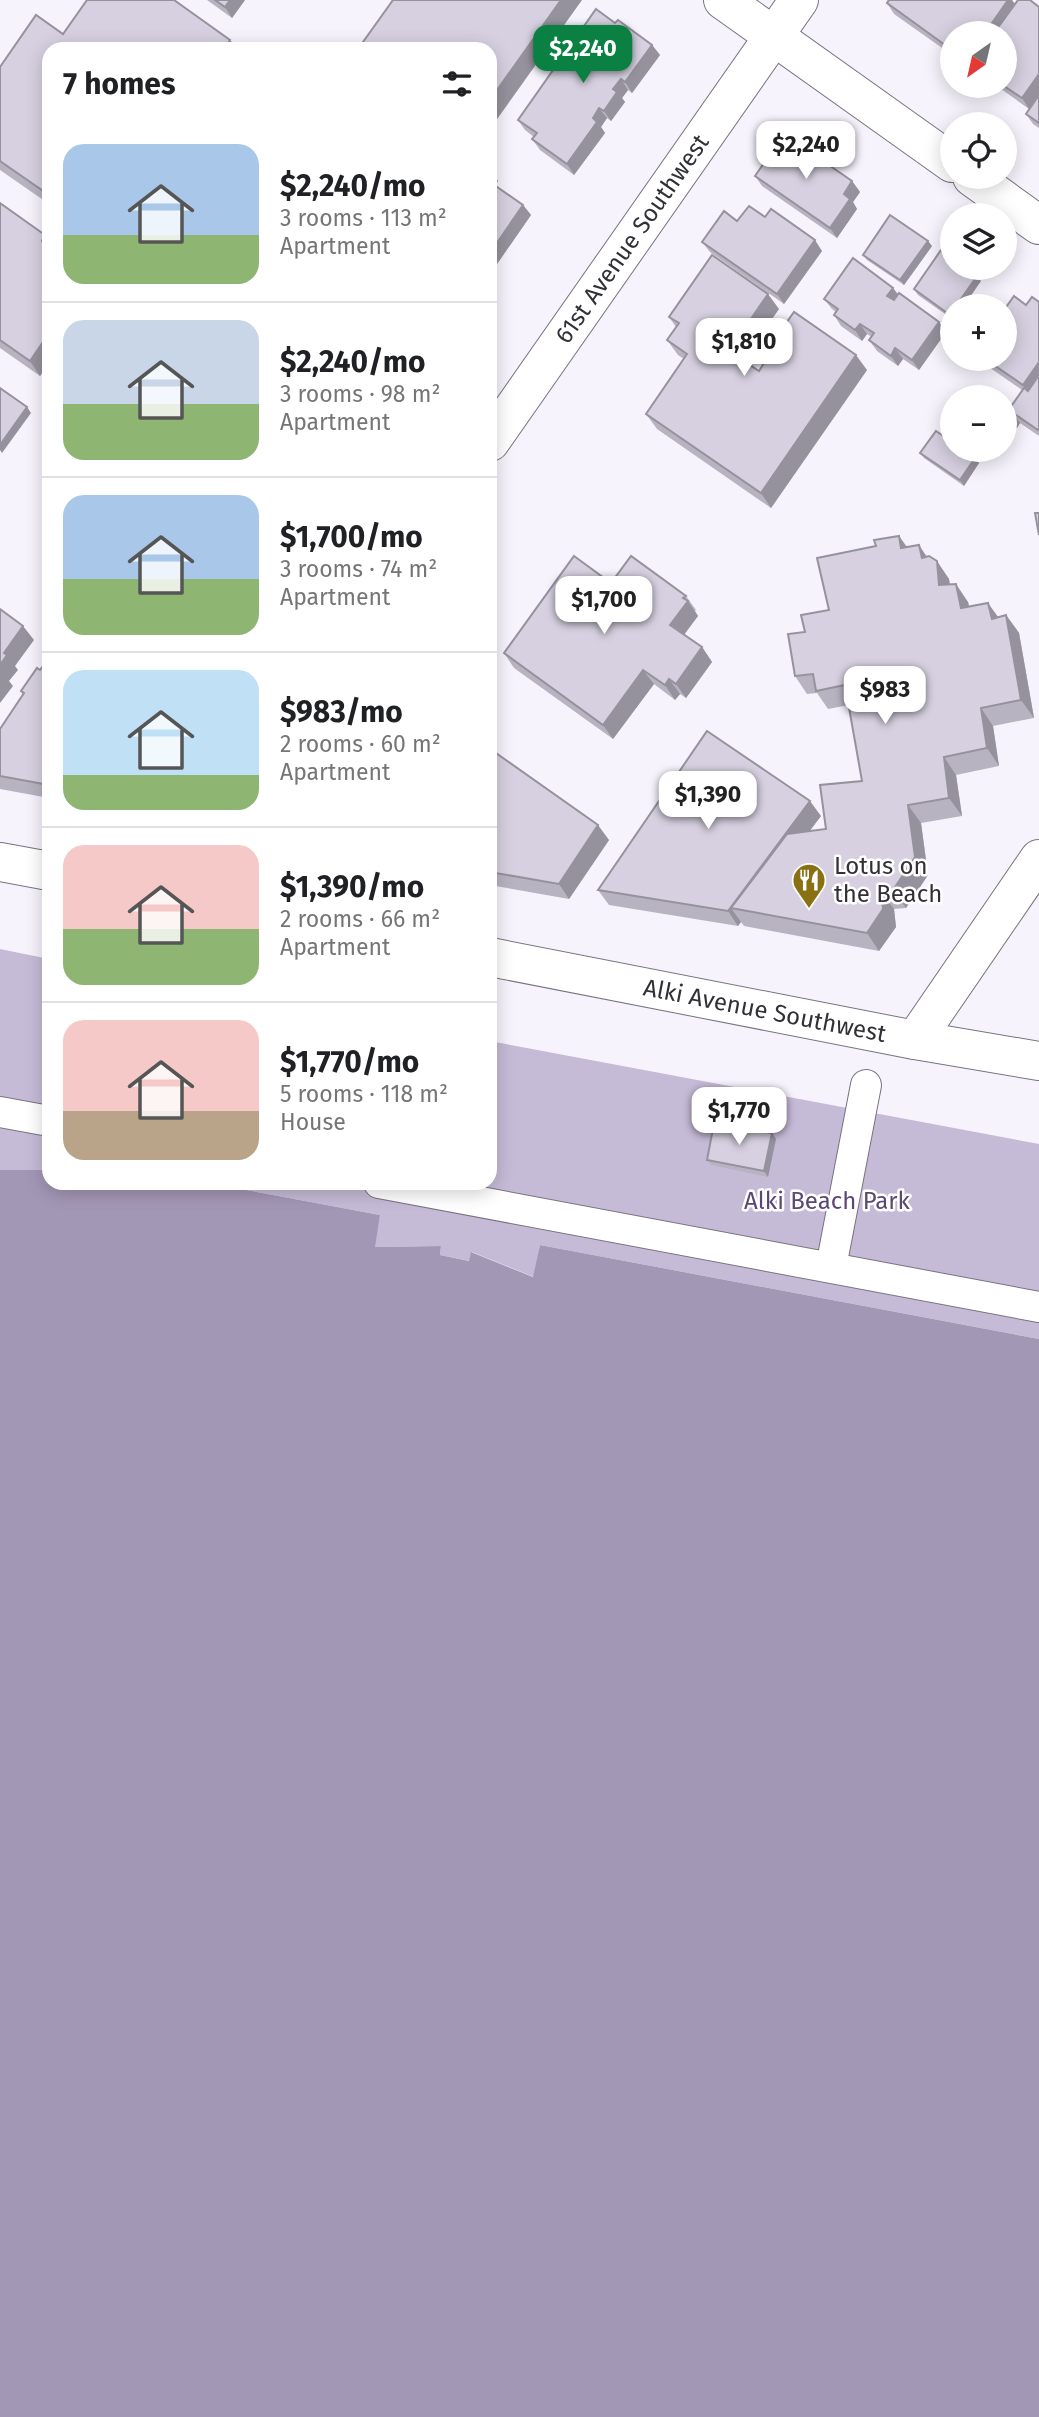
<!DOCTYPE html>
<meta charset="utf-8">
<style>
:root{--surface:#fff;--page:#f6f6f6;--text:#202124;--muted:#757577;--line:#e0e0e0;--accent:#0b8043}
body{margin:0;font-family:"Fira Sans",sans-serif;background:var(--page);color:var(--text);height:100vh;display:flex;flex-direction:column;font-size:26px;white-space:nowrap}
*{box-sizing:border-box;margin:0}
p{font-size:23px;color:var(--muted)}
.icon{flex:none;width:38px;height:38px;fill:none;stroke:currentColor;stroke-width:2;stroke-linecap:round;stroke-linejoin:round}
.map{position:relative;flex:1;overflow:hidden}
.panel{position:absolute;left:42px;top:42px;width:455px;height:1148px;display:flex;flex-direction:column;background:var(--surface);border-radius:21px;box-shadow:0 4px 18px #0003}
.panel>*{flex:none}
.needle{width:46px;rotate:214deg}
.fabs{position:absolute;left:940px;top:21px;display:grid;gap:14px}
.fabs a{display:grid;place-items:center;width:77px;height:77px;border-radius:50%;background:var(--surface);box-shadow:0 4px 18px #0003;font-size:35px}
.price{position:absolute;translate:-50% -60px;padding:0 16px;border-radius:14px;background:#fff;color:#222;font-size:23px;line-height:46px;filter:drop-shadow(0 2px 4px #0008)}
.price::after{content:'';position:absolute;left:50%;top:42px;width:21px;height:16px;margin-left:-10px;background:inherit;clip-path:polygon(0 0,100% 0,50% 100%)}
.price.selected{background:var(--accent);color:#fff}
ul{padding:0;list-style:none}
li{display:flex;align-items:center;gap:21px;height:175px;padding:0 21px}
li+li{border-top:2px solid var(--line)}
li span{display:grid;place-items:center;flex:none;width:196px;height:140px;border-radius:21px;color:#555}
li>.icon{margin-inline-start:auto}
span .icon{width:84px;height:84px;fill:#fffc;stroke-width:1}
li b{font-size:30px}
h2{display:flex;justify-content:space-between;align-items:center;height:84px;padding:0 21px;font-size:30px}
.map>svg:first-child{display:block}
.green{fill:#c6bbd7}
.water{fill:#a397b6}
.lines{fill:none;stroke-linecap:round;stroke-linejoin:round}
.pedestrian-casing{stroke:#787381;stroke-width:32}
.minor-casing{stroke:#787381;stroke-width:40}
.secondary-casing{stroke:#787381;stroke-width:40}
.pedestrian{stroke:#fff;stroke-width:30}
.minor{stroke:#fff;stroke-width:38}
.secondary{stroke:#fff;stroke-width:38}
.wall{fill:#b8b3c1}
.shaded-wall{fill:#96929d}
.building{fill:#d6d0e0;stroke:#96929d;stroke-width:2}
.labels{text-anchor:middle;stroke-width:5;stroke-linejoin:round;paint-order:stroke}
.street-label{font-size:24px;fill:#323036;stroke:#fff}
.poi-label{font-size:24px;fill:#323036;stroke:#fff;text-anchor:start}
.park-label{font-size:24px;fill:#5a4775;stroke:#fff}
</style>
<div class="map">
<svg width="1039" height="2417" viewBox="0 0 1039 2417">
<rect width="100%" height="100%" fill="#f6f3fd"/>
<g class="green">
<path d="M0 949 49 959V1170H0Z"/>
<path d="M490 1041 1039 1144V1339L540 1245 534 1277 472 1252 470 1261 440 1255 441 1246 374 1247 380 1215 209 1183H490Z"/>
</g>
<path class="water" d="M0 1170H49V1183H209L380 1215 375 1247 441 1246 440 1255 469 1261 471 1252 533 1277 540 1245 1039 1339V2417H0Z"/>
<g class="lines">
<defs>
<g id="pedestrian">
<path d="M0 1112 49 1121"/>
<path d="M379 1183 1039 1307"/>
<path d="M831 1267 866 1085"/>
</g>
<g id="minor">
<path d="M723 0 952 163"/>
<path d="M972 177 1039 225"/>
<path id="s1" d="M490 442 799 0"/>
<path d="M915 1040 1039 859"/>
</g>
<g id="secondary">
<path d="M0 862 49 871"/>
<path id="s2" d="M490 957 915 1040 1039 1061"/>
</g>
</defs>
<use href="#pedestrian" class="pedestrian-casing"/>
<use href="#minor" class="minor-casing"/>
<use href="#secondary" class="secondary-casing"/>
<use href="#pedestrian" class="pedestrian"/>
<use href="#minor" class="minor"/>
<use href="#secondary" class="secondary"/>
</g>
<g class="wall">
<path d="M207 0H245L232 18Z"/>
<path d="M889 0H1012L1015 4 1029 109 997 86H1004L952 33V55L894 14 887 3Z"/>
<path d="M63 34 230 40 237 49H49V204L0 170V67Z"/>
<path d="M652 45 660 55 632 93 628 90 622 98 625 102 611 121 607 118 601 127 605 133 574 175 540 150 532 139 534 137 525 130 518 120Z"/>
<path d="M1039 95V128L1033 124 1026 114Z"/>
<path d="M490 170 498 181 495 185 523 205 531 215 497 264 490 259Z"/>
<path d="M755 176 852 181 860 192 853 202 857 209 837 238 762 186Z"/>
<path d="M0 203 49 240V363L40 376 0 348Z"/>
<path d="M765 217 822 251 784 304 710 252 702 242 737 221Z"/>
<path d="M932 246 904 285 867 260 863 255Z"/>
<path d="M981 281 952 306V319L918 295 914 289Z"/>
<path d="M898 294 939 322 946 332 919 370 903 359 898 366 877 351 869 340 872 337 867 334 862 341 841 326 834 315 836 312 832 309 824 299Z"/>
<path d="M1039 302V436L1020 423 1017 428 1013 426 1005 415 1022 390 983 363 980 359H1004L1026 305Z"/>
<path d="M779 309 743 360 759 371 763 364 760 360 867 370 771 508 657 429 646 414 684 359 678 355 667 340 676 327 669 317Z"/>
<path d="M920 453 975 458 979 463 964 486 924 458Z"/>
<path d="M899 536 906 547 927 557 949 579 950 584 968 602 969 606 998 617 1006 615 1019 633 1034 718 993 726 999 766 956 775 962 816 921 823 928 875 906 908 894 909 896 927 879 951 744 926 741 922 738 926 609 905 598 890 821 816 809 831 826 829 862 781 849 705 828 709 817 693 807 694 795 676 805 632 829 610 876 546Z"/>
<path d="M611 583 686 596 696 610 695 611 698 616 684 634 702 647 712 662 686 698 680 694 675 700 654 684 613 739 514 668 504 653Z"/>
<path d="M49 658V798L0 789V729L23 695 21 691 40 670Z"/>
<path d="M490 761 609 840 569 899 490 885Z"/>
<path d="M772 1133 776 1139 768 1177 711 1165 707 1160Z"/>
</g>
<g class="shaded-wall">
<path d="M230 0H245L232 18 225 7Z"/>
<path d="M561 0H582L490 129V100Z"/>
<path d="M1008 0H1012L1017 8 1000 33H985Z"/>
<path d="M230 40 237 49H224Z"/>
<path d="M652 45 660 55 632 93 625 82Z"/>
<path d="M1039 74V95L1029 109 1022 98Z"/>
<path d="M621 79 628 90 622 98 625 102 611 121 604 111 613 89Z"/>
<path d="M599 108 607 118 601 127 605 133 574 175 567 164 593 118Z"/>
<path d="M491 171 498 181 493 189 490 185Z"/>
<path d="M852 181 860 192 853 202 857 209 837 238 830 228 844 194Z"/>
<path d="M523 205 531 215 497 264 490 253Z"/>
<path d="M45 235 49 240V251L42 241Z"/>
<path d="M815 240 822 251 784 304 777 294Z"/>
<path d="M928 241 932 246 904 285 900 280Z"/>
<path d="M977 276 981 281 964 306H956Z"/>
<path d="M893 288 901 298 895 306 887 296Z"/>
<path d="M768 294 779 309 739 365 729 351Z"/>
<path d="M939 322 946 332 919 370 912 360Z"/>
<path d="M860 324 867 334 862 341 855 330Z"/>
<path d="M49 333V363L40 376 30 361Z"/>
<path d="M895 348 903 359 898 366 891 356Z"/>
<path d="M856 355 867 370 771 508 761 493Z"/>
<path d="M1039 362V383L1030 396 1023 385Z"/>
<path d="M27 407 31 413 2 453 0 450V445Z"/>
<path d="M1013 413 1020 423 1017 428 1009 418Z"/>
<path d="M975 458 979 463 964 486 960 480Z"/>
<path d="M899 536 912 554 901 548Z"/>
<path d="M919 545 931 563 922 558Z"/>
<path d="M937 561 949 579 952 603 939 585Z"/>
<path d="M956 584 968 602 973 626 961 608Z"/>
<path d="M688 601 698 616 681 639 670 625Z"/>
<path d="M988 603 1001 621 992 619Z"/>
<path d="M1006 615 1019 633 1034 718 1021 700Z"/>
<path d="M23 626 34 640 15 666 18 670 9 681 13 686 0 703V665L4 653Z"/>
<path d="M702 647 712 662 686 698 676 684Z"/>
<path d="M643 670 654 684 613 739 603 725Z"/>
<path d="M669 679 680 694 675 700 665 685Z"/>
<path d="M981 708 993 726 999 766 987 748Z"/>
<path d="M944 757 956 775 962 816 949 798Z"/>
<path d="M810 801 821 816 749 912 731 908 741 922 738 926 728 911Z"/>
<path d="M908 805 921 823 928 875 906 908 893 890Z"/>
<path d="M598 825 609 840 569 899 559 884Z"/>
<path d="M881 891 894 909 896 927 879 951 867 933Z"/>
<path d="M772 1133 776 1139 768 1177 764 1171Z"/>
</g>
<g class="building">
<path d="M87 0H174L230 40 224 49H49V195L0 161V67L36 15 63 34Z"/>
<path d="M215 0H230L225 7Z"/>
<path d="M393 0H561L490 100V49H358Z"/>
<path d="M889 0H1008L985 33H952V50L887 3Z"/>
<path d="M1018 0H1030L1039 7V74L1022 98 1004 86V33H994Z"/>
<path d="M596 9 615 23 618 20 652 45 625 82 621 79 613 89 617 92 604 111 599 108 593 118 597 122 567 164 532 139 537 133 518 120Z"/>
<path d="M1039 95V123L1026 114Z"/>
<path d="M784 134 852 181 844 194 850 199 830 228 755 176Z"/>
<path d="M490 182 523 205 490 253Z"/>
<path d="M0 203 45 235 42 241 49 246V333L30 361 0 340Z"/>
<path d="M749 206 765 217 771 209 815 240 777 294 702 242 724 211 737 221Z"/>
<path d="M890 215 928 241 900 280 863 255Z"/>
<path d="M941 250 952 258V268H966L977 276 956 306H952V312L950 315 914 289Z"/>
<path d="M712 255 768 294 729 351 759 371 764 363 760 360 794 312 856 355 761 493 646 414 687 354 667 340 679 323 669 317Z"/>
<path d="M853 258 893 288 887 296 894 300 899 293 939 322 912 360 895 348 891 356 869 340 874 333 860 324 855 330 834 315 838 309 824 299Z"/>
<path d="M1014 296 1026 305 1032 297 1039 302V362L1023 385 985 359H1004V310Z"/>
<path d="M1039 375V428L1038 430 1013 413 1009 418 1005 415 1024 388 1028 391Z"/>
<path d="M0 388 27 407 0 445Z"/>
<path d="M936 431 952 442V450H963L975 458 960 480 920 453Z"/>
<path d="M1035 513H1039V535Z"/>
<path d="M899 536 901 548 919 545 922 558 929 556 937 561 939 585 956 584 961 608 988 603 992 619 1006 615 1021 700 981 708 987 748 944 757 949 798 908 805 915 857 893 890 881 891 883 909 867 933 731 908 787 834 826 829 820 785 862 781 845 685 816 691 813 674 795 676 788 634 805 632 801 615 829 610 817 558 876 546 874 540Z"/>
<path d="M574 556 611 583 631 556 686 596 683 598 688 601 670 625 702 647 676 684 669 679 665 685 643 670 603 725 504 653Z"/>
<path d="M0 609 23 626 4 653 7 655 0 665Z"/>
<path d="M49 658V785L0 776V729L24 693 21 691 37 668 40 670Z"/>
<path d="M707 731 810 801 728 911 598 890Z"/>
<path d="M496 753 598 825 559 884 490 872V761Z"/>
<path d="M714 1123 772 1133 764 1171 707 1160Z"/>
</g>
<defs>
<symbol id="restaurant-pin" viewBox="-11 -11 22 30"><path d="M0 17L-7.5 6A9.5 9.5 0 1 1 7.5 6Z" fill="#897113" stroke="#fff"/><path d="M-5-6h1v4h1v-4h1v4h1v-4h1v5L-1.5 .5V6h-2V.5L-5-1ZM5-6V6H3V1.5H1.5Q1.5-4 5-6Z" fill="#fff"/></symbol>
</defs>
<g fill-rule="evenodd">
<use href="#restaurant-pin" x="790" y="861" width="38" height="52"/>
</g>
<g class="labels">
<g class="street-label">
<text dy="8" stroke="none"><textPath href="#s1" startOffset="248">61st Avenue Southwest</textPath></text>
<text dy="8" stroke="none"><textPath href="#s2" startOffset="280">Alki Avenue Southwest</textPath></text>
</g>
<g class="poi-label">
<text x="834" y="874">Lotus on<tspan x="834" dy="28">the Beach</tspan></text>
</g>
<g class="park-label">
<text x="827" y="1209">Alki Beach Park</text>
</g>
</g>
</svg>
<div class="fabs">
<a><svg class="needle" viewBox="-14 -14 28 28"><path d="M0-13l5 13h-10z" fill="#e53935"/><path d="M0 13l5-13h-10z" fill="#757577"/></svg></a>
<a><svg class="icon" aria-label="locate" viewBox="0 0 24 24"><circle cx="12" cy="12" r="6"/><path d="M12 2v4M12 18v4M2 12h4M18 12h4"/></svg></a>
<a><svg class="icon" aria-label="layers" viewBox="0 0 24 24"><path d="M12 4l9 5-9 5-9-5zM3 14l9 5 9-5"/></svg></a>
<a>+</a>
<a>−</a>
</div>
<b class="price selected" style="left:583px;top:85px">$2,240</b>
<b class="price" style="left:806px;top:181px">$2,240</b>
<b class="price" style="left:744px;top:378px">$1,810</b>
<b class="price" style="left:604px;top:636px">$1,700</b>
<b class="price" style="left:885px;top:726px">$983</b>
<b class="price" style="left:708px;top:831px">$1,390</b>
<b class="price" style="left:739px;top:1147px">$1,770</b>
<section class="panel">
<h2>7 homes<svg class="icon" aria-label="filters" viewBox="0 0 24 24"><path d="M4 7h16M4 17h16"/><circle cx="9" cy="7" r="2"/><circle cx="15" cy="17" r="2"/></svg></h2>
<ul>
<li><span style="background:linear-gradient(#a9c7e8 65%,#8fb573 0)"><svg class="icon" aria-label="home" viewBox="0 0 24 24"><path d="M3 11l9-7 9 7M6 9v11h12V9"/></svg></span><div><b>$2,240/mo</b><p>3 rooms · 113 m²</p><p>Apartment</p></div></li>
<li><span style="background:linear-gradient(#c9d6e8 60%,#8fb573 0)"><svg class="icon" aria-label="home" viewBox="0 0 24 24"><path d="M3 11l9-7 9 7M6 9v11h12V9"/></svg></span><div><b>$2,240/mo</b><p>3 rooms · 98 m²</p><p>Apartment</p></div></li>
<li><span style="background:linear-gradient(#a9c7e8 60%,#8fb573 0)"><svg class="icon" aria-label="home" viewBox="0 0 24 24"><path d="M3 11l9-7 9 7M6 9v11h12V9"/></svg></span><div><b>$1,700/mo</b><p>3 rooms · 74 m²</p><p>Apartment</p></div></li>
<li><span style="background:linear-gradient(#bfe0f5 75%,#8fb573 0)"><svg class="icon" aria-label="home" viewBox="0 0 24 24"><path d="M3 11l9-7 9 7M6 9v11h12V9"/></svg></span><div><b>$983/mo</b><p>2 rooms · 60 m²</p><p>Apartment</p></div></li>
<li><span style="background:linear-gradient(#f6c9c9 60%,#8fb573 0)"><svg class="icon" aria-label="home" viewBox="0 0 24 24"><path d="M3 11l9-7 9 7M6 9v11h12V9"/></svg></span><div><b>$1,390/mo</b><p>2 rooms · 66 m²</p><p>Apartment</p></div></li>
<li><span style="background:linear-gradient(#f6c9c9 65%,#b9a48a 0)"><svg class="icon" aria-label="home" viewBox="0 0 24 24"><path d="M3 11l9-7 9 7M6 9v11h12V9"/></svg></span><div><b>$1,770/mo</b><p>5 rooms · 118 m²</p><p>House</p></div></li>
</ul>
</section>
</div>
